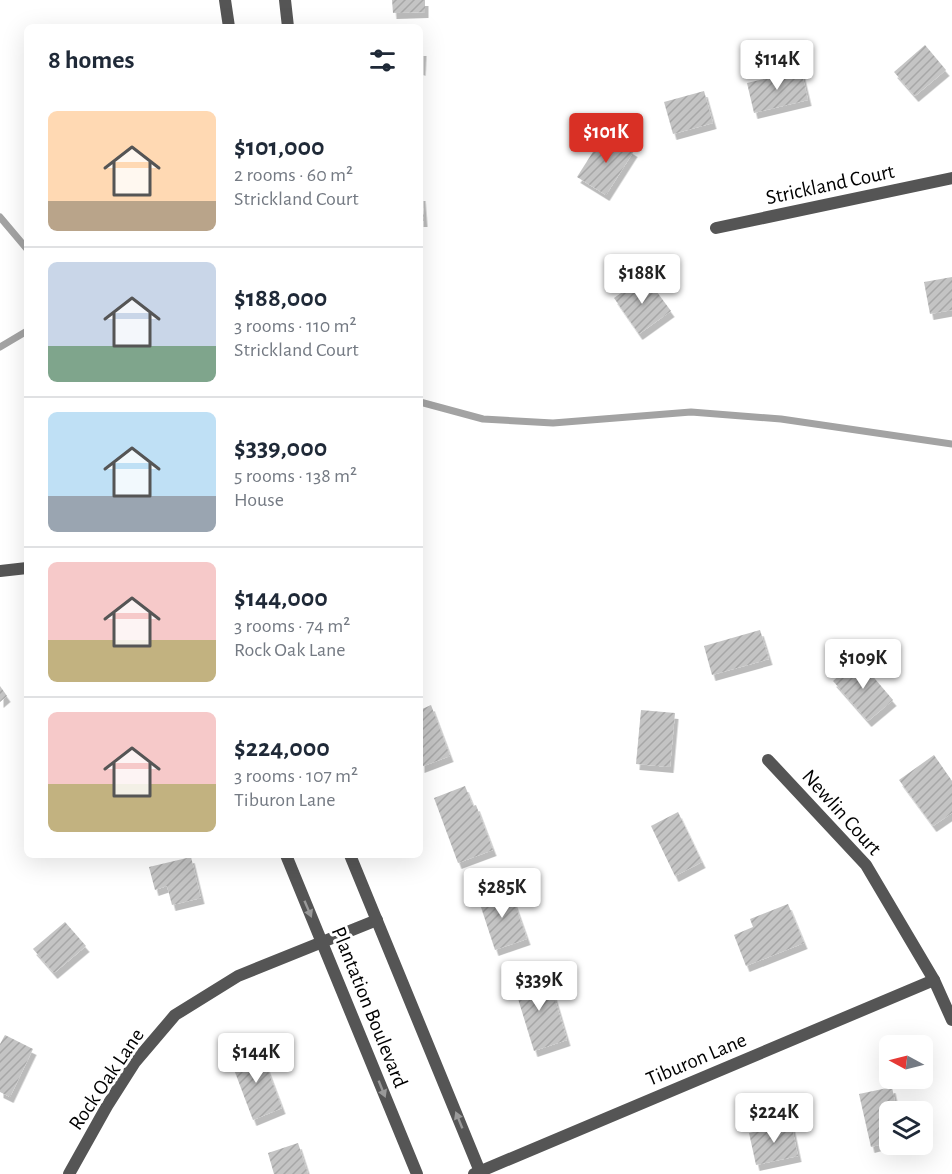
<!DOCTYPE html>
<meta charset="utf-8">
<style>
:root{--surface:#fff;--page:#f6f6f7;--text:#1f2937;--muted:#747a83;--line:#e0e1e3;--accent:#d93025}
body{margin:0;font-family:"Alegreya Sans",sans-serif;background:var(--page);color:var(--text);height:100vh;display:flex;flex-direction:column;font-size:22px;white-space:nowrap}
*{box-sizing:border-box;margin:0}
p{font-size:20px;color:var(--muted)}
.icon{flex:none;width:33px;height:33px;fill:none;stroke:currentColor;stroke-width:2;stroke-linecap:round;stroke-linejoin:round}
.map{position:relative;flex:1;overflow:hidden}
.details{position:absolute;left:24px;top:24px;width:399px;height:834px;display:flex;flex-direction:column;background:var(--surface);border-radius:9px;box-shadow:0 6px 24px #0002}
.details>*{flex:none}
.needle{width:39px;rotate:277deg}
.buttons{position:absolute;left:879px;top:1035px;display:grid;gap:12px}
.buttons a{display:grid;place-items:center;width:54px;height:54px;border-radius:9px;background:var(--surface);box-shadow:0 6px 24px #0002;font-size:30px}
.price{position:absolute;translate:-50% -51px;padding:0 14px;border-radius:6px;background:#fff;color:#222;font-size:20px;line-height:39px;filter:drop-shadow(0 2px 3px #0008)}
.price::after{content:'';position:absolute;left:50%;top:36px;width:18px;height:14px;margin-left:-9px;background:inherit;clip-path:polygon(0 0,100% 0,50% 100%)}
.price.selected{background:var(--accent);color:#fff}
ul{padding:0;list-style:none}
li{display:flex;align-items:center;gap:18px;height:150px;padding:0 24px}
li+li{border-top:2px solid var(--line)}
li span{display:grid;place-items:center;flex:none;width:168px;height:120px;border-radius:9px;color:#555}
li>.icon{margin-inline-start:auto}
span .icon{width:72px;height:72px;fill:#fffc;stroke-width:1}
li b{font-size:26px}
h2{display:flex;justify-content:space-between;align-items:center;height:72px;padding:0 24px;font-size:26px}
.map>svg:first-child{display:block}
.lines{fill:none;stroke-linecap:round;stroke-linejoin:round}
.stream{stroke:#a3a3a3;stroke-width:7}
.building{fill:url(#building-hatch);filter:url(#shadow)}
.minor{stroke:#555;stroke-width:12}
.tertiary{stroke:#555;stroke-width:12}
.oneway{fill:#999}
.labels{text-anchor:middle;stroke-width:6;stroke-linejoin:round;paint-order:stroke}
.street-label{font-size:21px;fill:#000;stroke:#fff}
</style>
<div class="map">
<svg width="952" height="1174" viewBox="0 0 952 1174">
<defs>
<pattern id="building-hatch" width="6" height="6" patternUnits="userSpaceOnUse" patternTransform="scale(1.5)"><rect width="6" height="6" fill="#c4c4c4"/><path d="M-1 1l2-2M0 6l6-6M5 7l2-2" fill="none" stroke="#a7a7a7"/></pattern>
<filter id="shadow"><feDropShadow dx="3.5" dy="6" stdDeviation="0" flood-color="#0004"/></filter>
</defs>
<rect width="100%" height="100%" fill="#fff"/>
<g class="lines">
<g class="stream">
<path d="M0 217 27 249"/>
<path d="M0 347 27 331"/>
<path d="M420 402 483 419 553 423 691 412 781 419 952 444"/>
</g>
</g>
<g class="building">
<path d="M392 0H425V12L393 13Z"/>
<path d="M925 45 946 70 915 96 894 72Z"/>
<path d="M420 50H423L422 70 420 69Z"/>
<path d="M801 70 808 100 754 113 747 83Z"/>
<path d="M704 91 713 123 673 134 664 102Z"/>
<path d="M605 133 634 151 606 195 577 177Z"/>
<path d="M420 195H422L424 221H420Z"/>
<path d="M645 276 671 311 639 334 614 298Z"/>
<path d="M952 277V310L930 314 924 282Z"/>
<path d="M760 630 769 659 712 675 704 646Z"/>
<path d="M858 659 893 700 868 721 833 681Z"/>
<path d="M0 686 7 696 0 702Z"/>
<path d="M431 705 450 756 421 767 420 710Z"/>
<path d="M641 710 675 713 670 767 636 764Z"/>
<path d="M934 755 952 781V813L933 826 899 780Z"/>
<path d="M465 786 473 806 476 805 493 850 458 863 434 798Z"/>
<path d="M678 812 702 862 675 876 651 826Z"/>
<path d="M191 857 201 898 172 905 167 886 155 890 149 867Z"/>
<path d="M509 888 527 939 495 950 478 898Z"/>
<path d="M788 904 804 943 746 966 734 935 753 927 750 919Z"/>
<path d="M65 922 86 946 54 973 33 949Z"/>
<path d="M534 972 540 990 551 986 567 1040 534 1051 512 979Z"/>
<path d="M5 1035 33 1049 10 1097 0 1092V1044Z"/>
<path d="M259 1047 282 1108 253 1120 230 1059Z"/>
<path d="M892 1087 897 1112H890V1142L871 1147 859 1094Z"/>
<path d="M791 1123 798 1156 756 1165 749 1133Z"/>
<path d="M298 1143 308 1174H274L268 1153Z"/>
</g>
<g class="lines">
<g class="minor">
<path d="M716 228 952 178"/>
<path d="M0 571 27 568"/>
<path d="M768 760 866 865 934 980 952 1020"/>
<path d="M69 1174 107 1106 135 1062 175 1015 238 976 377 920"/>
<path d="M474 1174 934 980"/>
</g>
<g class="tertiary">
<path d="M225 0 229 27"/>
<path d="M285 0 288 27"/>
<path d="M286 855 417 1174"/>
<path d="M350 855 481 1174"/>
</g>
</g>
<defs><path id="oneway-solid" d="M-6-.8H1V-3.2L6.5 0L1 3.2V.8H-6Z" transform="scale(1.5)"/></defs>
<g class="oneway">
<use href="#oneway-solid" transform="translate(308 909) rotate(67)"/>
<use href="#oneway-solid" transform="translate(382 1089) rotate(68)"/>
<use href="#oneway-solid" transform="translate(459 1120) rotate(-112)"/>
</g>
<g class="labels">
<g class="street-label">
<text transform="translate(830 184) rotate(-12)" y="7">Strickland Court</text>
<text transform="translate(842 812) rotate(48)" y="7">Newlin Court</text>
<text transform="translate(370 1007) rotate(68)" y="7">Plantation Boulevard</text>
<text transform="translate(696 1059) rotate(-23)" y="7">Tiburon Lane</text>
<text transform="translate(106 1079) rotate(-56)" y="7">Rock Oak Lane</text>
</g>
</g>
</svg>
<div class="buttons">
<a><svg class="needle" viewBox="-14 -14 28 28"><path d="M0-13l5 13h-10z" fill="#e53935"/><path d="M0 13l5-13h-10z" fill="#747a83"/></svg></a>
<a><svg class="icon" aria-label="layers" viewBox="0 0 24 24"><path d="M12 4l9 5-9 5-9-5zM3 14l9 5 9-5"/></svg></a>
</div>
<b class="price" style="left:777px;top:91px">$114K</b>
<b class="price selected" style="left:606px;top:164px">$101K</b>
<b class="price" style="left:642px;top:305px">$188K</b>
<b class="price" style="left:863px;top:690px">$109K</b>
<b class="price" style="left:502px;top:919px">$285K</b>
<b class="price" style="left:539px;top:1012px">$339K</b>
<b class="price" style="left:256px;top:1084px">$144K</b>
<b class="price" style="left:774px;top:1144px">$224K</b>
<section class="details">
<h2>8 homes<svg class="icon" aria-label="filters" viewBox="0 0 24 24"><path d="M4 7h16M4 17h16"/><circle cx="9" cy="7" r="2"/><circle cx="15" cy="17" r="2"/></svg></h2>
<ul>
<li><span style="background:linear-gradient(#ffd9b3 75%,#b9a48a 0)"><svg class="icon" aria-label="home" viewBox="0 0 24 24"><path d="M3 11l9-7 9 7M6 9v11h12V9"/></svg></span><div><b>$101,000</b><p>2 rooms · 60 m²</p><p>Strickland Court</p></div></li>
<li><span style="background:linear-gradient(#c9d6e8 70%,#7fa58c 0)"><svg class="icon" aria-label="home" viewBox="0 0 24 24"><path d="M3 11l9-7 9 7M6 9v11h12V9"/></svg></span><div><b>$188,000</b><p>3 rooms · 110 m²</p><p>Strickland Court</p></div></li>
<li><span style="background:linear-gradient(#bfe0f5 70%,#9aa5b1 0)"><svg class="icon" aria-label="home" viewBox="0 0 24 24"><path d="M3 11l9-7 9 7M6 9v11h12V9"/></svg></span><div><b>$339,000</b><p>5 rooms · 138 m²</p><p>House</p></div></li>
<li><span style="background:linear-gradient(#f6c9c9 65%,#c2b280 0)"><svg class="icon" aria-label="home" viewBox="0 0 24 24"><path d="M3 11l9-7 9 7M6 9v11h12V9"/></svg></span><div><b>$144,000</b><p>3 rooms · 74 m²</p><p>Rock Oak Lane</p></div></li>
<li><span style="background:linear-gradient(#f6c9c9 60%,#c2b280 0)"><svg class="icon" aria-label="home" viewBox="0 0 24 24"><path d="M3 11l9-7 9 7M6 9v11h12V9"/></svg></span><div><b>$224,000</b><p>3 rooms · 107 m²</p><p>Tiburon Lane</p></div></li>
</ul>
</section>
</div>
